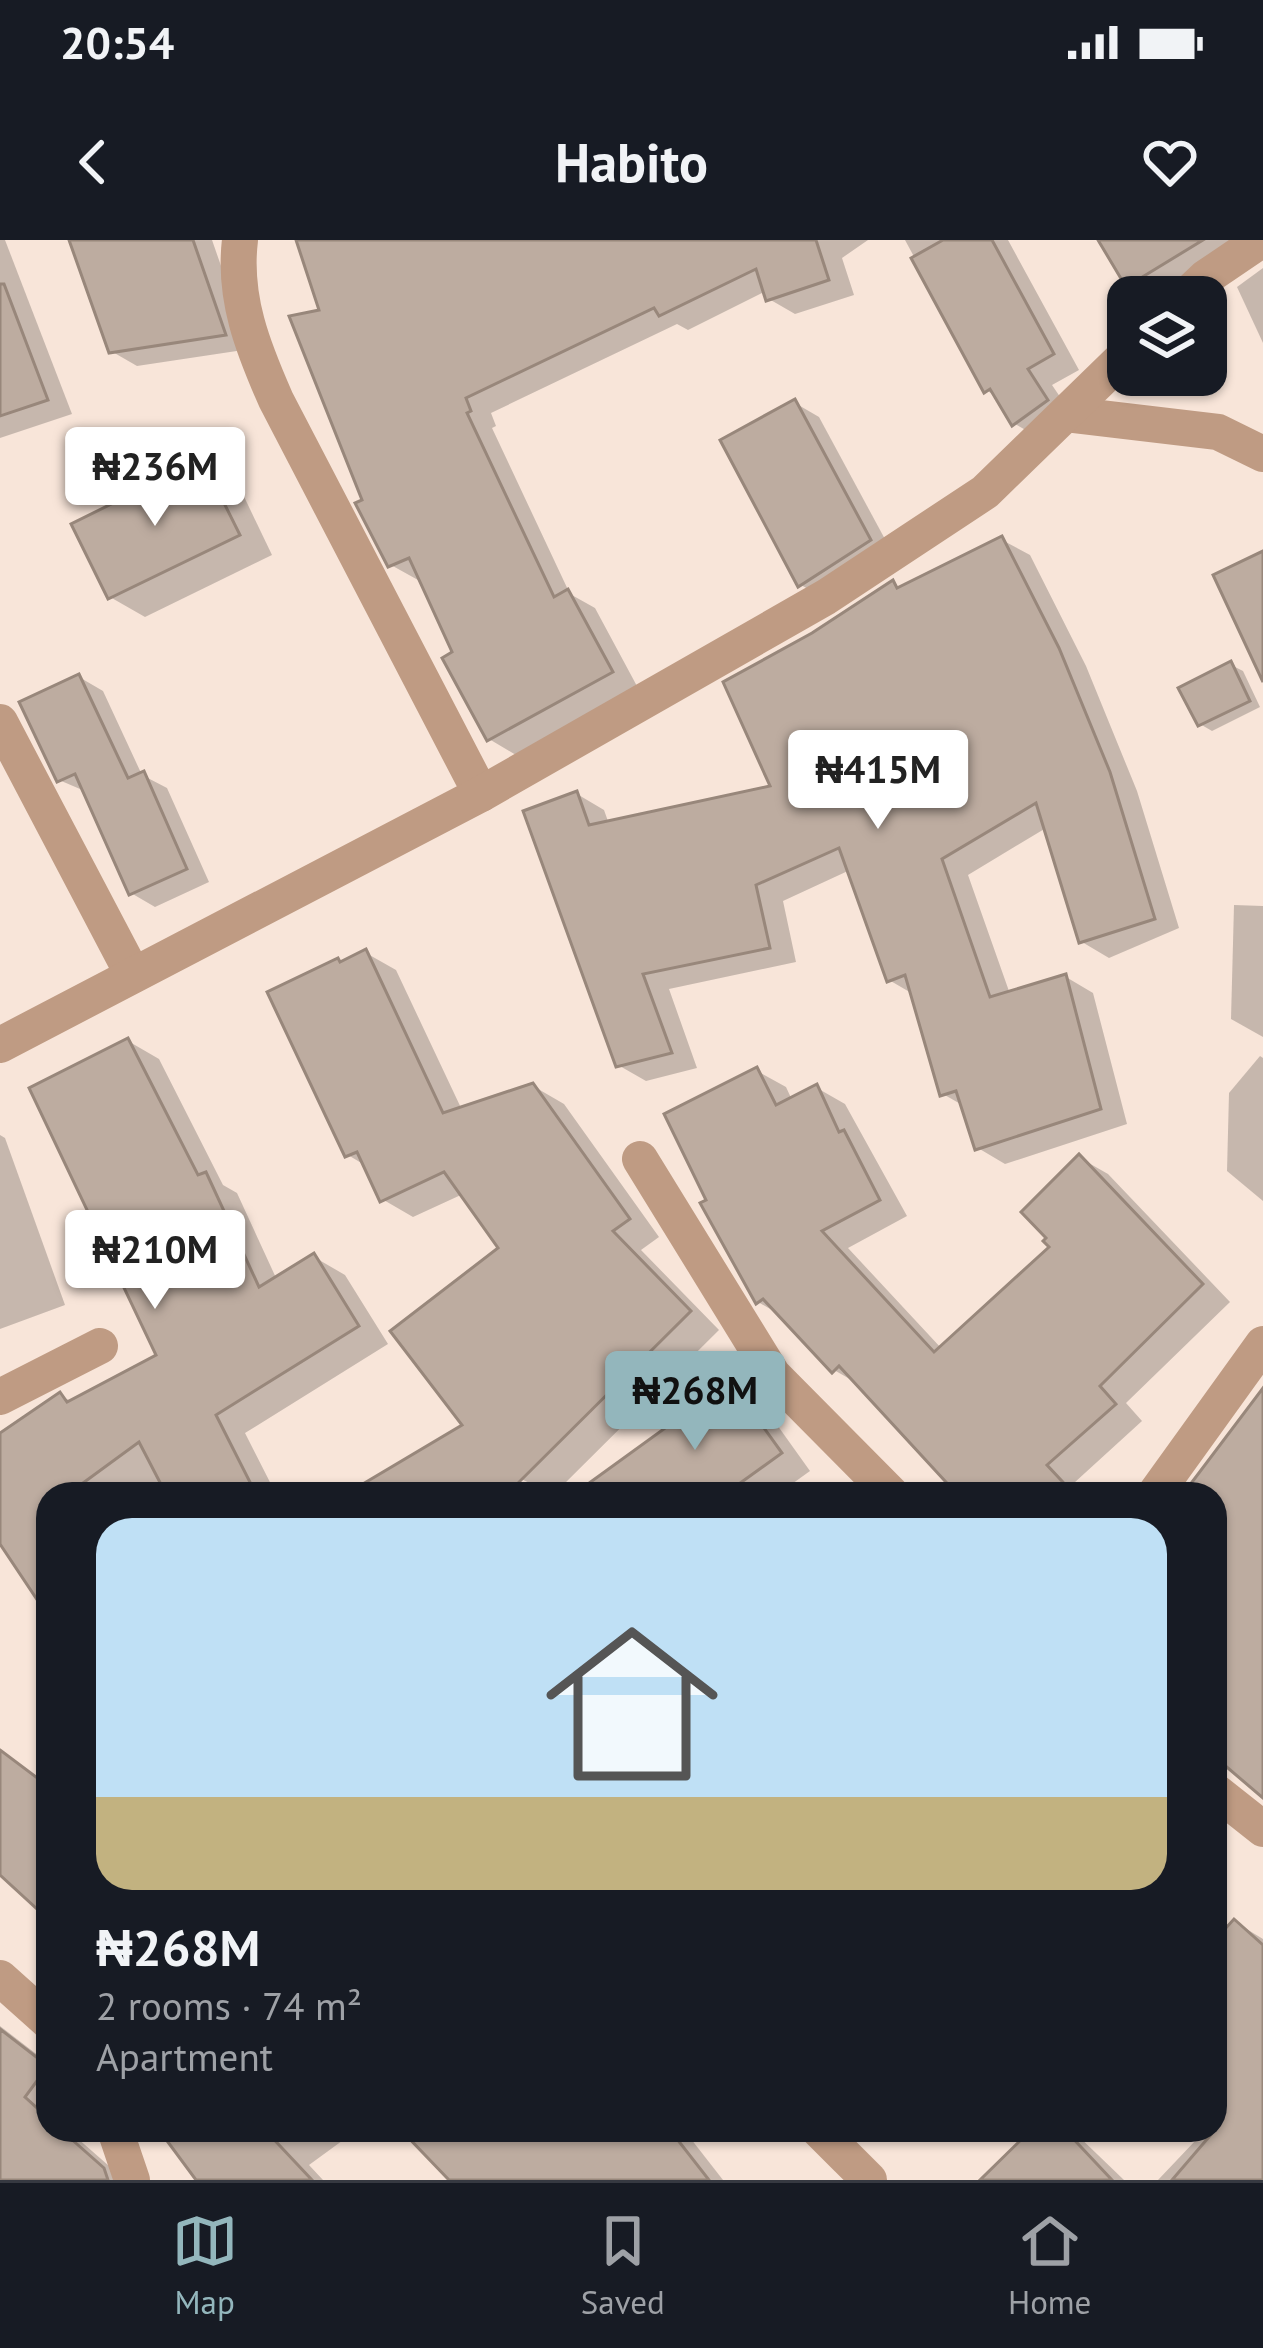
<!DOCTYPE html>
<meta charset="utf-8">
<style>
:root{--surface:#171b24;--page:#20242c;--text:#f1f3f6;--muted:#9ea1a6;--line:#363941;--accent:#93b6bc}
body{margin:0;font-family:"PT Sans",sans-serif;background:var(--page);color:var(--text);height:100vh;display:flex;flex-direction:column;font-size:45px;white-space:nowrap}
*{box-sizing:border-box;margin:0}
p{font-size:39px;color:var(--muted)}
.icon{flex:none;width:66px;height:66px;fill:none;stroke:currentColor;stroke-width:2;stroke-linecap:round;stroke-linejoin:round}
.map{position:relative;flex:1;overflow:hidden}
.panel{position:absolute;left:36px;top:1242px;width:1191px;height:660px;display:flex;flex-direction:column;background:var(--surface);border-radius:36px;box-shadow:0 3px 9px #0004}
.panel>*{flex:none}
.controls{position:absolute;left:1107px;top:36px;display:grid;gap:24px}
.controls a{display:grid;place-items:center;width:120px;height:120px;border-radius:24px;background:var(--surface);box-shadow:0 3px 9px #0004;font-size:60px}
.price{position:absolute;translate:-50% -102px;padding:0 27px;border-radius:12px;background:#fff;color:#222;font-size:39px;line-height:78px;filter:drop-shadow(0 3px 6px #0008)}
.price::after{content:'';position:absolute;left:50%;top:72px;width:36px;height:27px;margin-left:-18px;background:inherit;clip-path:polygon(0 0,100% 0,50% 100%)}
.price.on{background:var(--accent);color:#111}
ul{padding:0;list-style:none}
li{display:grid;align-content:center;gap:24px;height:636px;padding:0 60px}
li span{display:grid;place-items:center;height:372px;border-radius:36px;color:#555}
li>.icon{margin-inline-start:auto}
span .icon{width:216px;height:216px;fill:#fffc;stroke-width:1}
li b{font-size:51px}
.status{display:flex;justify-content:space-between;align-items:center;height:84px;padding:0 60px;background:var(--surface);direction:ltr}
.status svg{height:33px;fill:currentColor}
header{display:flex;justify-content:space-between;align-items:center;height:156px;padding:0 60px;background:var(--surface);font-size:54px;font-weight:600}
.menu{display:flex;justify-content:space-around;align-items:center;height:168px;border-top:3px solid var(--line);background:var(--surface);font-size:33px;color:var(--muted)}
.menu a{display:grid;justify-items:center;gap:6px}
.menu .on{color:var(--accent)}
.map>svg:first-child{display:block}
.shadow{fill:#0003}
.building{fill:#bdaca0;stroke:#98877b;stroke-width:3}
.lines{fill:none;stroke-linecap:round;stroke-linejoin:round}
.street{stroke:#bf9b83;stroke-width:36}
</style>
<div class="status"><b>20:54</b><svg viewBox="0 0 49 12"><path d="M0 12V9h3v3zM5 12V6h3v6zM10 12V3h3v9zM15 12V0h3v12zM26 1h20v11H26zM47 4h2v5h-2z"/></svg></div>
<header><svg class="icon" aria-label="back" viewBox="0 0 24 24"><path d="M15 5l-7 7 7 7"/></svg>Habito<svg class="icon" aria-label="heart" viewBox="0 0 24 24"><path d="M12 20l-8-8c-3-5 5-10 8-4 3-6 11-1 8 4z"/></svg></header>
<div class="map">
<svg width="1263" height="1940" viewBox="0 0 1263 1940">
<rect width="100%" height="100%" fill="#f8e5d9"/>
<g class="shadow">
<path d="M0 0H5L72 174 0 198Z"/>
<path d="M73 0H212L250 109 137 126 111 111Z"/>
<path d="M300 0H868L842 18 854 55 795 74 769 59 766 51 688 90 677 84 491 173 496 186 492 188 570 354 595 368 638 448 516 515 489 499 422 339 418 340 391 325 365 261 323 72Z"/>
<path d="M905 0H1008L1079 130 1052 145 1073 176 1041 199 1015 184 999 158 986 150Z"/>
<path d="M1101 0H1263L1232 14 1160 57H1149L1128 45Z"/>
<path d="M1263 28V103L1237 47Z"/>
<path d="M795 163 819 177 893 314 824 358 801 345Z"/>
<path d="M202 222 237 242 272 315 145 377 110 357Z"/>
<path d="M1002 300 1030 315 1086 426 1137 551 1179 688 1109 718 1082 702 1046 588 968 635 1010 754 1066 737 1093 753 1127 884 1005 924 978 908 964 866 943 854 913 754 889 740 850 630 783 661 796 722 669 749 697 828 646 841 618 825 577 554 604 570 609 584 774 548 814 395 893 343 902 349Z"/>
<path d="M1231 425 1243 431 1260 467 1212 491 1200 484Z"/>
<path d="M79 437 103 451 142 535 167 548 209 642 155 667 131 653 87 552 59 540Z"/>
<path d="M1234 665 1263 666V797L1231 779Z"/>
<path d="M366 713 396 730 462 870 533 846 564 864 659 997 641 1010 719 1090 554 1254 521 1239 502 1009 463 954 413 977 382 959 368 927 348 915 343 724Z"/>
<path d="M128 801 159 819 223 945 237 953 277 1040 314 1017 345 1035 388 1104 245 1193 276 1254H48V1373L0 1304V1197L60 1155 72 1162 160 1116Z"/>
<path d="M1260 816 1263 818V961L1227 931 1229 853Z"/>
<path d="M757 831 786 847 792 860 817 848 845 864 907 976 848 1008 942 1109 1054 1007 1080 918 1108 934 1230 1062 1126 1163 1142 1181 1074 1243 1084 1254H962L862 1146 834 1130 784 1077 758 1062 710 961Z"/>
<path d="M0 895 5 898 65 1065 0 1089Z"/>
<path d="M730 1144 760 1161 810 1231 778 1254H579Z"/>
<path d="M0 1511 45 1542 48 1538V1676L0 1633Z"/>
<path d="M1235 1682 1263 1699V1940H1158L1195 1901 1183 1890H1215V1704Z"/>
<path d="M0 1786 48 1823V1890H68L125 1940H0Z"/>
<path d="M168 1890H357L309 1925 323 1940H207Z"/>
<path d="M405 1890H684L723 1940H453Z"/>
<path d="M1036 1890H1072L1124 1940H984Z"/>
</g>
<g class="building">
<path d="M69 0H193L226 95 109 113Z"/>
<path d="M296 0H816L829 40 766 61 756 29 659 76 654 68 466 158 471 171 467 173 554 357 568 349 613 432 487 501 442 418 452 412 409 318 388 327 355 263 362 260 289 76 319 70Z"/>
<path d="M943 0H992L1054 114 1028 129 1048 160 1012 186 990 149 984 153 911 18Z"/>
<path d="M1098 0H1203L1126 47Z"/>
<path d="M0 44H4L48 160 0 176Z"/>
<path d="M795 159 871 300 798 347 720 200Z"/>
<path d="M202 219 240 295 108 359 71 284Z"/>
<path d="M1002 296 1059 408 1110 532 1155 679 1079 703 1036 563 942 619 990 757 1066 734 1101 869 975 910 956 851 940 856 905 735 887 742 839 608 756 645 770 708 643 734 672 813 616 827 523 571 577 551 589 585 770 546 723 442 812 393 893 340 897 348Z"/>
<path d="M1263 311V442L1213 335Z"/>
<path d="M1231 421 1250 461 1198 486 1178 448Z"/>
<path d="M79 434 128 538 144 531 187 629 129 655 75 534 57 542 19 462Z"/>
<path d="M366 709 443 873 533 843 630 979 613 991 691 1071 507 1254H346L462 1185 390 1091 498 1008 444 932 380 962 357 912 345 917 267 752 338 718 340 722Z"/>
<path d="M128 798 198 935 206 932 259 1047 314 1013 359 1086 216 1175 256 1254H166L139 1202 68 1254H48V1376L0 1304V1193L60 1152 67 1162 156 1115 29 848Z"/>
<path d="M757 827 776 865 817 844 839 892 844 890 880 960 822 991 934 1112 1049 1007 1043 1001 1046 998 1021 972 1079 914 1203 1044 1100 1146 1116 1164 1047 1225 1074 1254H957L839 1126 832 1133 763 1059 756 1064 700 963 706 960 664 874Z"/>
<path d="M730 1141 782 1213 725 1254H574Z"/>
<path d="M1263 1148V1558L1215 1517V1254H1183Z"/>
<path d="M0 1510 48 1546V1679L0 1635Z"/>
<path d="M1234 1679 1263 1705V1940H1172L1215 1890V1700Z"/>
<path d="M0 1789 48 1826 25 1857 48 1878V1890H61L104 1928 108 1940H0Z"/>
<path d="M159 1890H265L312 1940H196Z"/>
<path d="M401 1890H670L709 1940H449Z"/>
<path d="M1031 1890H1065L1112 1940H980Z"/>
</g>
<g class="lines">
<g class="street">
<path d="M240 0C233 58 253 108 276 160L481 554"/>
<path d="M1185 57 1205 38 1261 0"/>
<path d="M1066 174 1218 192 1263 214"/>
<path d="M0 482 133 735"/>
<path d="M0 805 481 554 826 357 985 252 1128 113"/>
<path d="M640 919 773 1135 891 1254"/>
<path d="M0 1157 100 1106"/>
<path d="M1155 1254 1263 1104"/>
<path d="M1215 1551 1263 1589"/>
<path d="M0 1738 48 1781"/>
<path d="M115 1890 132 1940"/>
<path d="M819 1890 869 1940"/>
</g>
</g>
</svg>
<div class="controls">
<a><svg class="icon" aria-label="layers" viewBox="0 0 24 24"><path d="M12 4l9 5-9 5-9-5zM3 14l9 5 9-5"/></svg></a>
</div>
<b class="price" style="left:155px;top:289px">₦236M</b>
<b class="price" style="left:878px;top:592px">₦415M</b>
<b class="price" style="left:155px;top:1072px">₦210M</b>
<b class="price on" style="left:695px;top:1213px">₦268M</b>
<section class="panel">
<ul>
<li><span style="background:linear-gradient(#bfe0f5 75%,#c2b280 0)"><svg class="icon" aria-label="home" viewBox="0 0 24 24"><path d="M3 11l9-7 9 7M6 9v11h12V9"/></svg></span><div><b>₦268M</b><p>2 rooms · 74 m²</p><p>Apartment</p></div></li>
</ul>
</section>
</div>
<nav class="menu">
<a class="on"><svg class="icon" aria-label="map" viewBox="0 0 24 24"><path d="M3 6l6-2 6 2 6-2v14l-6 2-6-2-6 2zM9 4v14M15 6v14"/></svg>Map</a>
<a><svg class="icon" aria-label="saved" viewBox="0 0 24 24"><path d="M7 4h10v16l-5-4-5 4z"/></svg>Saved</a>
<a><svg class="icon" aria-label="home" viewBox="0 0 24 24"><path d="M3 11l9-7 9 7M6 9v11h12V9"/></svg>Home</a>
</nav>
